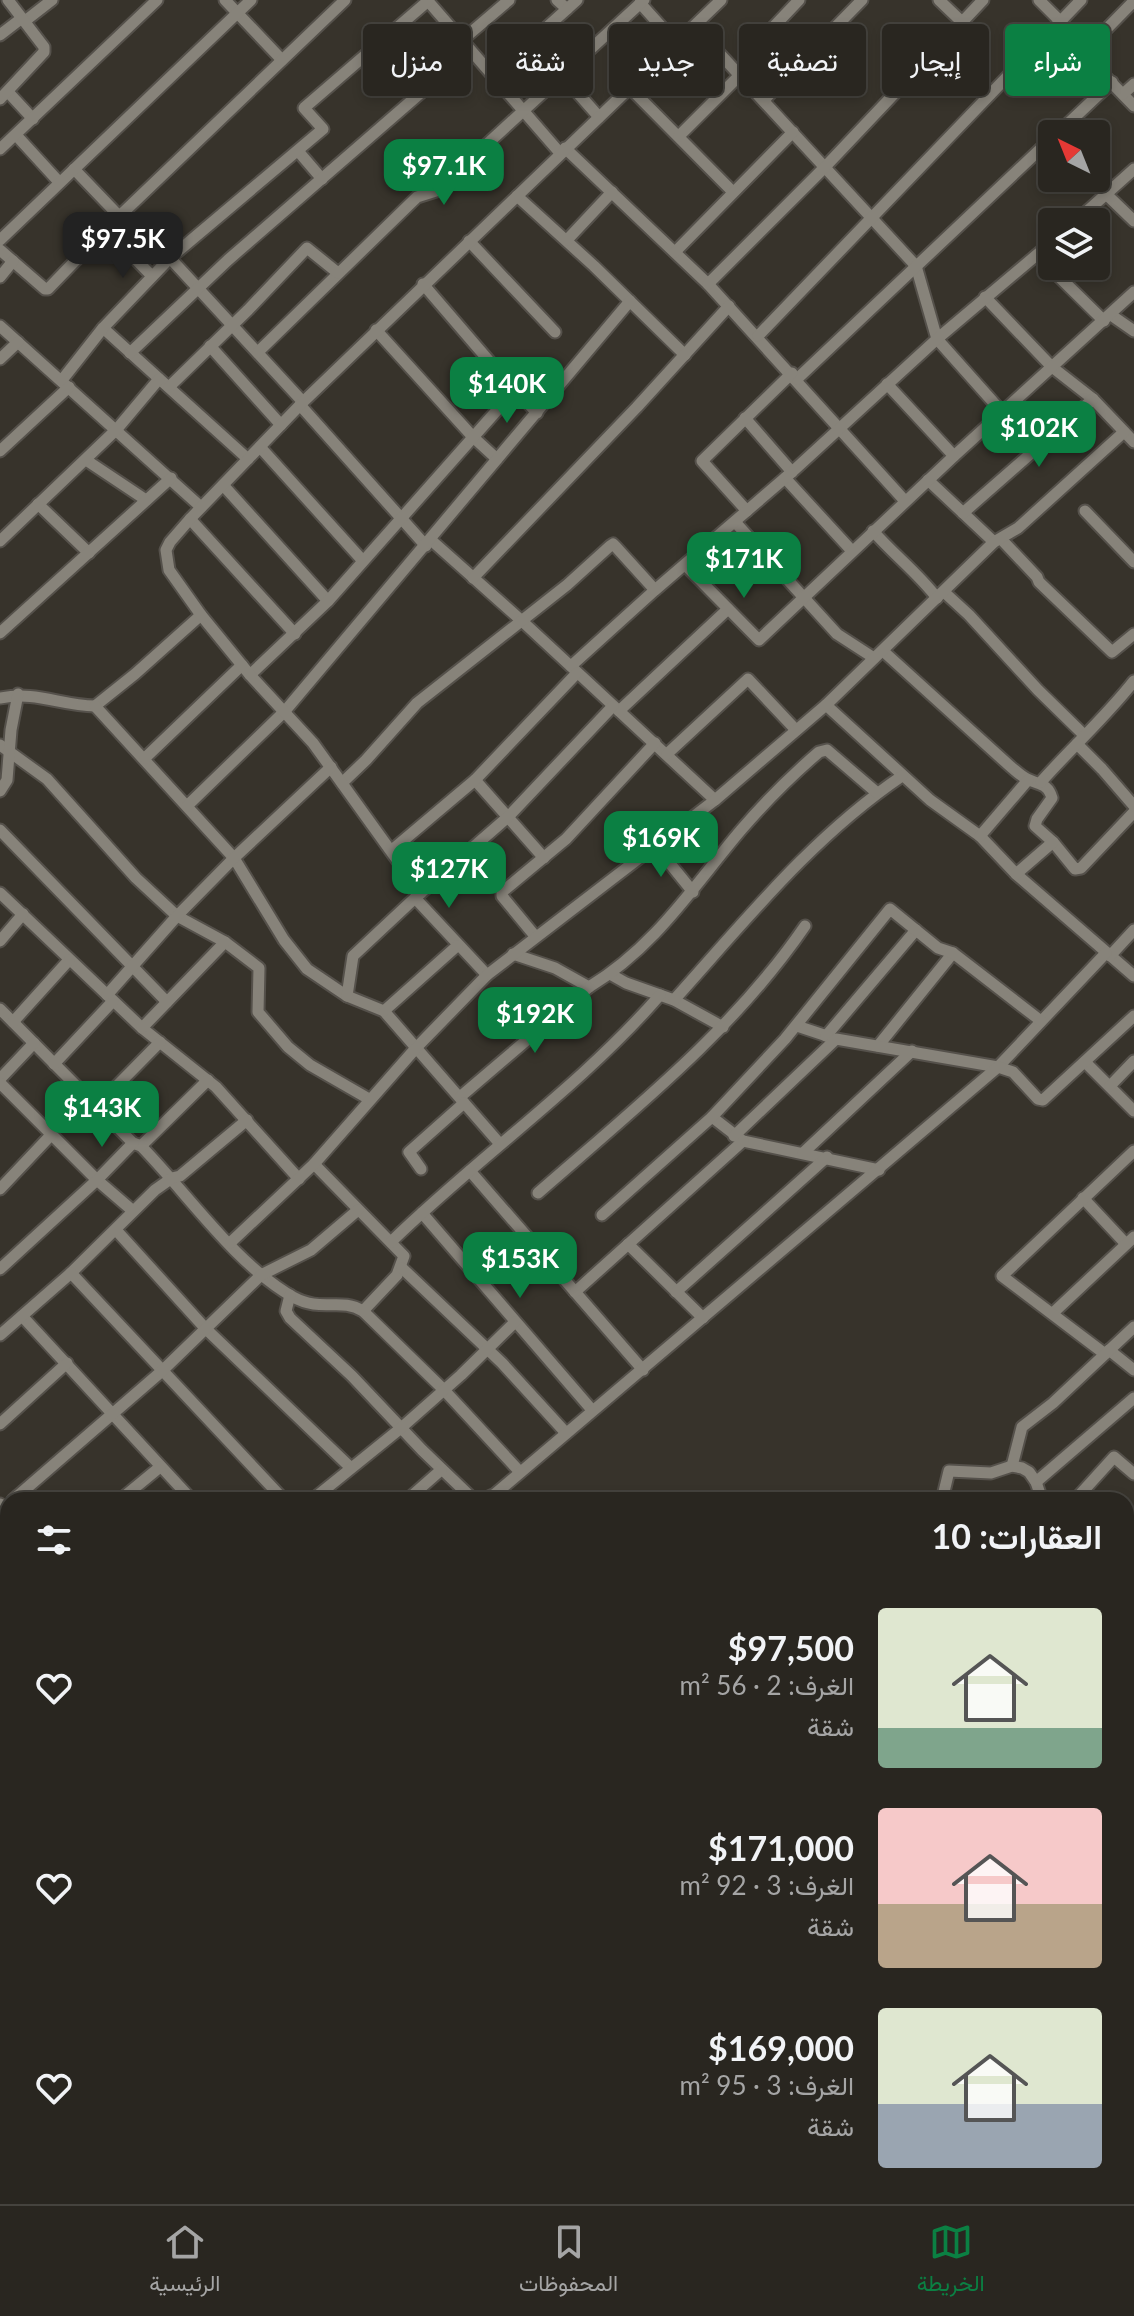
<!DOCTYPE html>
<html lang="ar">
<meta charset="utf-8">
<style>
:root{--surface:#292620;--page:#35322d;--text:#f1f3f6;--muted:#a5a5a5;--line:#45433e;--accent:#0b8043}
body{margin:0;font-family:Lato,Vazirmatn,sans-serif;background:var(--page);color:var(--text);direction:rtl;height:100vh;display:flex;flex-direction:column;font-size:30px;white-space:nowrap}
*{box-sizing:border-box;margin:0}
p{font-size:26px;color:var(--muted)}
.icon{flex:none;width:44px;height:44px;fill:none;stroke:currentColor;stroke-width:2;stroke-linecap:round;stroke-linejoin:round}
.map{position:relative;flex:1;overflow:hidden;direction:ltr}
.sheet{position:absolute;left:0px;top:1492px;width:1134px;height:712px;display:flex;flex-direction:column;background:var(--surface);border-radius:24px 24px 0 0;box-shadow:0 4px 12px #0003,0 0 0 2px var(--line);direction:rtl}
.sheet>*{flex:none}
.hud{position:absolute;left:24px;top:24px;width:1086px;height:72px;direction:rtl;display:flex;gap:16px}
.needle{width:52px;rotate:317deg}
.buttons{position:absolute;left:1038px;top:120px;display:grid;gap:16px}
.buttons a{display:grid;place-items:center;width:72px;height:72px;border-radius:8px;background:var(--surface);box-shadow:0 4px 12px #0003,0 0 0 2px var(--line);font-size:40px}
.price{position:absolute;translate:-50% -68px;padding:0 18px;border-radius:16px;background:var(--accent);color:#fff;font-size:26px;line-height:52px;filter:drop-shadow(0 2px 4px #0008)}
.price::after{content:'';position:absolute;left:50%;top:48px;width:24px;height:18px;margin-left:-12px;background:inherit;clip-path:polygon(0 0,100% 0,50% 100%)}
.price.selected{background:#222;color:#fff}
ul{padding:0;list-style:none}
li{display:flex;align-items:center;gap:24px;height:200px;padding:0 32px}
li span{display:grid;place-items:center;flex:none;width:224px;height:160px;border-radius:8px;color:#555}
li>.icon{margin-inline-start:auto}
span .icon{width:96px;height:96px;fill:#fffc;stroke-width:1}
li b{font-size:34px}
h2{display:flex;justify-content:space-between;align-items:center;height:96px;padding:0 32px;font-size:34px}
.tag{padding:0 28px;border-radius:8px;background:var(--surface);box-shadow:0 4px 12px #0003,0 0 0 2px var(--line);font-size:28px;line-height:72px}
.tag.selected{background:var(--accent);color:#fff}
.tabs{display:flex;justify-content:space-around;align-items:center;height:112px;border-top:2px solid var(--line);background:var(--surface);font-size:22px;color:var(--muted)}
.tabs a{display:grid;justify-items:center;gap:4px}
.tabs .selected{color:var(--accent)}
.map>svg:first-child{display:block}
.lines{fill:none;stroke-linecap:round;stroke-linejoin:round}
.minor-casing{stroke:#55514b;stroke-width:15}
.minor{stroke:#87837a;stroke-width:11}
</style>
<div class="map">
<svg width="1134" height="2204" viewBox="0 0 1134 2204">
<rect width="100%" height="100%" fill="#37332b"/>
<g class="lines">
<defs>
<g id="minor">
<path d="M225 0 282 60"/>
<path d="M427 0 560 153"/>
<path d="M557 0 567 9"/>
<path d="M939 0 962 22"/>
<path d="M1039 0 1060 21"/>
<path d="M640 3 676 43"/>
<path d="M25 21 52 0"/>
<path d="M1056 26 1134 106"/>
<path d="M695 27 916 266 937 339 1002 412"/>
<path d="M0 35 22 18"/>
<path d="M763 38 799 0"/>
<path d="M461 41 509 0"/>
<path d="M1083 53 1134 1"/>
<path d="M494 75 577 0"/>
<path d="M562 75 599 117"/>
<path d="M630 88 732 191"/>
<path d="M8 92 33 119"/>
<path d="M1123 94 1134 84"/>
<path d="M0 99 44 52V47L8 0"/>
<path d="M764 100 862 0"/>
<path d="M1057 134 1112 82"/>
<path d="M16 135 59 182"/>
<path d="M679 136 740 75"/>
<path d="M565 148 708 284 905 501"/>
<path d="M0 149 157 0"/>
<path d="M298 151 322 179"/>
<path d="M74 169 120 217"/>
<path d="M1106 194 1134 221"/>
<path d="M517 196 594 266 685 355"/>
<path d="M1075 222 1134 169"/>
<path d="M106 229 152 276"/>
<path d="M0 240 251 0"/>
<path d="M567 240 612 192"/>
<path d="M469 241 555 332"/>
<path d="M0 250 45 289H48L106 229 345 0"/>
<path d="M675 252 793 132"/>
<path d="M1037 255 1104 321"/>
<path d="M170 258 303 402"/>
<path d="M0 277 13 261"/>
<path d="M423 284 490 362 537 413"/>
<path d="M708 284 825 167 983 0"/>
<path d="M985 297 1052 367 1093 399 1134 442"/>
<path d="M1111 315 1134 331"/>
<path d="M0 326 201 507"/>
<path d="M103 328 248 459"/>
<path d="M376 330 473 437 497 459"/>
<path d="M758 336 1081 0"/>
<path d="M210 346 281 425"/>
<path d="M258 352 417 197 436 191 644 0"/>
<path d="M130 353 228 260 470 50"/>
<path d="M0 359 18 342"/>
<path d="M797 379 1052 138"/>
<path d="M62 380 103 328 170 258 323 129 304 108 428 1"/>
<path d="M887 384 954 456"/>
<path d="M169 387 248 310 307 248 338 273"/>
<path d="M300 405 426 546"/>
<path d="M745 418 792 472"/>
<path d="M260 447 363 561"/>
<path d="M0 451 69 387"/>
<path d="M86 460 146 500"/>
<path d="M785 478 852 551"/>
<path d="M928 480 994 542"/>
<path d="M223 485 328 601"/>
<path d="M38 504 89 553"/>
<path d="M747 511 702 461 792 373"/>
<path d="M1085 511 1134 562"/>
<path d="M963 513 1093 399"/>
<path d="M190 519 295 634"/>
<path d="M735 522 837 634 874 658"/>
<path d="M873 531C894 555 918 573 937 598"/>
<path d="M431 540 522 621 715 800"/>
<path d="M1002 540 1037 577 1039 582 1112 652 1134 634"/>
<path d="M0 541 117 429 159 379"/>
<path d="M685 565 759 640 954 456 1134 292"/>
<path d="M473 578 637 407 729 306"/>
<path d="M944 592 969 615 1038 690 1084 735"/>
<path d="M0 633 171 478"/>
<path d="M883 651 1011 767C1016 771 1021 776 1027 779 1039 785 1048 783 1052 798L1037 819 1035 826 1053 842 1075 869 1081 868 1134 812"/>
<path d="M571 666 655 590 792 472 937 339 1052 242"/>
<path d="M250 675 328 601 515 390"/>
<path d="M0 698C37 691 59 705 95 706L135 674 201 615"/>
<path d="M826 705 930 800 980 836 1016 874 1134 976"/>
<path d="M95 706 234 858 284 940 307 969 347 996 384 1011 500 1144"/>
<path d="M619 711 728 609"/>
<path d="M1077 744 1102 769 1134 806"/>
<path d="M0 745 47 779 136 878 177 916 225 942 259 968 258 1012 288 1047 310 1065 369 1099"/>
<path d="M667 754 748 679 796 730"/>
<path d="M145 758 242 665"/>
<path d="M475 780 544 858"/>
<path d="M1041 782C1071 748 1105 718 1134 681"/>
<path d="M342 783 366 760 417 703 567 585 610 546 613 544 616 547 655 590"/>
<path d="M0 791 7 780 11 730 18 694"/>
<path d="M187 806 285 711 630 301"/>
<path d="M0 830 167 1002"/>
<path d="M980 836 1028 780"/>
<path d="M655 845 693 892"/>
<path d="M392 850 475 780 577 673"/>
<path d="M1016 874 1053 842"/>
<path d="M0 893 142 1028 216 1087 299 1179"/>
<path d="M421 893 313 743 250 675 201 615 169 570 166 550 170 542 190 519 303 402 721 0"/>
<path d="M415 898 487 975"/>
<path d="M535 936 502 896V892L566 839 655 743"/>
<path d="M0 941 23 914"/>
<path d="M513 954 555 968 589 987"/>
<path d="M1110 956 1134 930"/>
<path d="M610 974 626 983 674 1000 723 1027"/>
<path d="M107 995 177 916 234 858 331 767"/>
<path d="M347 996 353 956 415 898 508 817 613 706"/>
<path d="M674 1000C746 920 812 837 902 776"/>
<path d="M0 1009 133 1143 141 1146C188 1194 235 1264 293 1297 322 1313 340 1297 363 1311L444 1390 520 1472"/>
<path d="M384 1011 457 946"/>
<path d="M13 1022 69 960"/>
<path d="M797 1026 830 1037"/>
<path d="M142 1028 225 942"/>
<path d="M826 1036 916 930"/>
<path d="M878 1046 953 953"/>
<path d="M1085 1062 1134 1111"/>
<path d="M54 1064 113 1001"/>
<path d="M0 1079 34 1043"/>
<path d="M0 1083 97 1180 133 1211"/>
<path d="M1110 1086 1134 1061"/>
<path d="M460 1097 589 987C655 947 692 888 741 830 765 802 791 776 819 752L827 750 876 792"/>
<path d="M97 1106 160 1042"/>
<path d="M712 1117 743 1141 879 1170"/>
<path d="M734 1136 836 1039 998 1067 1106 953"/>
<path d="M141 1146 208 1080"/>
<path d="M803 1153 912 1051"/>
<path d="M314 1164 404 1256 397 1275 363 1311"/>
<path d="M421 1169 409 1152 464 1103"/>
<path d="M470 1171 643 1370"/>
<path d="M0 1189 51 1135"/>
<path d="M538 1193C633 1110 733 1031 805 926"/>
<path d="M1083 1198 1126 1244"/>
<path d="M422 1213 592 1410"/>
<path d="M602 1215 712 1117 785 1039 890 909 938 948 953 953 1041 1021"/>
<path d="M116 1230 205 1328 350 1467"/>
<path d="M391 1242C478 1157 580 1087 660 995"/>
<path d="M230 1243 314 1164 416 1048 487 975 715 800 826 705 994 542 1018 528 1124 432"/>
<path d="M628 1244 703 1318"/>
<path d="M402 1268 502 1363 566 1433"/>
<path d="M0 1269 97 1180 133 1143"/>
<path d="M71 1273 155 1190 172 1178 180 1176 247 1120"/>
<path d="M575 1292 743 1141"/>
<path d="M676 1292 827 1157"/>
<path d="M290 1295 286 1311 290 1318 352 1376 422 1450 474 1500"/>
<path d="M1053 1313 1134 1237"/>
<path d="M22 1316 192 1500"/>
<path d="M0 1335 71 1273 284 1500"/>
<path d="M1109 1350 1134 1370"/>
<path d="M1105 1354 1002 1276 1134 1151"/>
<path d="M0 1424 67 1363"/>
<path d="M1012 1466 1022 1427 1053 1403 1134 1327"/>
<path d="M1036 1482 1134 1398"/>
<path d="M13 1500 162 1371 261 1275 311 1250 358 1210"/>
<path d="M120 1500 160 1467"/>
<path d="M312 1500 401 1428 461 1375 515 1322"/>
<path d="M407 1500 441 1470"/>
<path d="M482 1500 495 1494 998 1067 1013 1072 1038 1099 1043 1100 1134 1016"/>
<path d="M942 1500 949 1471 991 1473 1012 1466 1022 1468 1029 1472 1036 1482 1042 1500"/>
<path d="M1075 1500 1114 1457 1134 1474"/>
<path d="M0 1504 8 1509"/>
<path d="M1126 1530 1134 1521"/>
<path d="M0 1581 8 1575"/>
<path d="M0 1664 8 1667"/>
<path d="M0 1717 8 1718"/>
<path d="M1126 2017 1134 2026"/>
</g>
</defs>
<use href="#minor" class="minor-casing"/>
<use href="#minor" class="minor"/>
</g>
</svg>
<div class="buttons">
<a><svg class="needle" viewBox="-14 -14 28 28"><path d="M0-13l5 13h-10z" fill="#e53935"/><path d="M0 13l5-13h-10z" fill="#a5a5a5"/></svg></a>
<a><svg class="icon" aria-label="layers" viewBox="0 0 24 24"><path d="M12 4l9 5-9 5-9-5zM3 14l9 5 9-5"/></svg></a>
</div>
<b class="price" style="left:444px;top:207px">$97.1K</b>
<b class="price selected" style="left:123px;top:280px">$97.5K</b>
<b class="price" style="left:507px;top:425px">$140K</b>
<b class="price" style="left:1039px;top:469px">$102K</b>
<b class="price" style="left:744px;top:600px">$171K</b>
<b class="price" style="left:661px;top:879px">$169K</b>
<b class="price" style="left:449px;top:910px">$127K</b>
<b class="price" style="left:535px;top:1055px">$192K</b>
<b class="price" style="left:102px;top:1149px">$143K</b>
<b class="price" style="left:520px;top:1300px">$153K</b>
<div class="hud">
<a class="tag selected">شراء</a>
<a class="tag">إيجار</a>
<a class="tag">تصفية</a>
<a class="tag">جديد</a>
<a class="tag">شقة</a>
<a class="tag">منزل</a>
</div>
<section class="sheet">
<h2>العقارات: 10<svg class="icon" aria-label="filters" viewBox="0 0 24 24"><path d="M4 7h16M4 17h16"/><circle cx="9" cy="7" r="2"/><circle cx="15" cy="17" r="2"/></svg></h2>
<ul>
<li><span style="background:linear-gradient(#dfe7d0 75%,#7fa58c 0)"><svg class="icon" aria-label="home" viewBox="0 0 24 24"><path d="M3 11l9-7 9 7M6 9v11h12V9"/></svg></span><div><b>$97,500</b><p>الغرف: 2 · 56 m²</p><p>شقة</p></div><svg class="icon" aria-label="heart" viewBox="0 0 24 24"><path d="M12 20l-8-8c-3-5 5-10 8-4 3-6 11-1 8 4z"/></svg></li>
<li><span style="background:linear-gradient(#f6c9c9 60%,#b9a48a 0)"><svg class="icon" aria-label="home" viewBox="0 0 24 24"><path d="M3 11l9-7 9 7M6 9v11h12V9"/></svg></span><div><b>$171,000</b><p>الغرف: 3 · 92 m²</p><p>شقة</p></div><svg class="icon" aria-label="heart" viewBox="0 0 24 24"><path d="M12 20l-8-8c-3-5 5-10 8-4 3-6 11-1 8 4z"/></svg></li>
<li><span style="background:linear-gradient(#dfe7d0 60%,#9aa5b1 0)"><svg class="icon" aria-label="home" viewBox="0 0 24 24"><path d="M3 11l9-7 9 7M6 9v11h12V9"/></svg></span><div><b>$169,000</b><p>الغرف: 3 · 95 m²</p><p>شقة</p></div><svg class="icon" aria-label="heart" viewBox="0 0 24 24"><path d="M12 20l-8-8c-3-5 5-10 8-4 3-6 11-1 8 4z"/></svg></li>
</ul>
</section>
</div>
<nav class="tabs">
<a class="selected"><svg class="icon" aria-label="map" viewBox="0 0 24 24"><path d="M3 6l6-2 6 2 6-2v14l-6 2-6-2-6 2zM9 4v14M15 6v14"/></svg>الخريطة</a>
<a><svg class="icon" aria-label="saved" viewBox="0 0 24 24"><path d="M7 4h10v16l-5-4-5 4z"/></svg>المحفوظات</a>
<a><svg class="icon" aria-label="home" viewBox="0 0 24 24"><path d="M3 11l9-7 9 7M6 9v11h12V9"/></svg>الرئيسية</a>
</nav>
